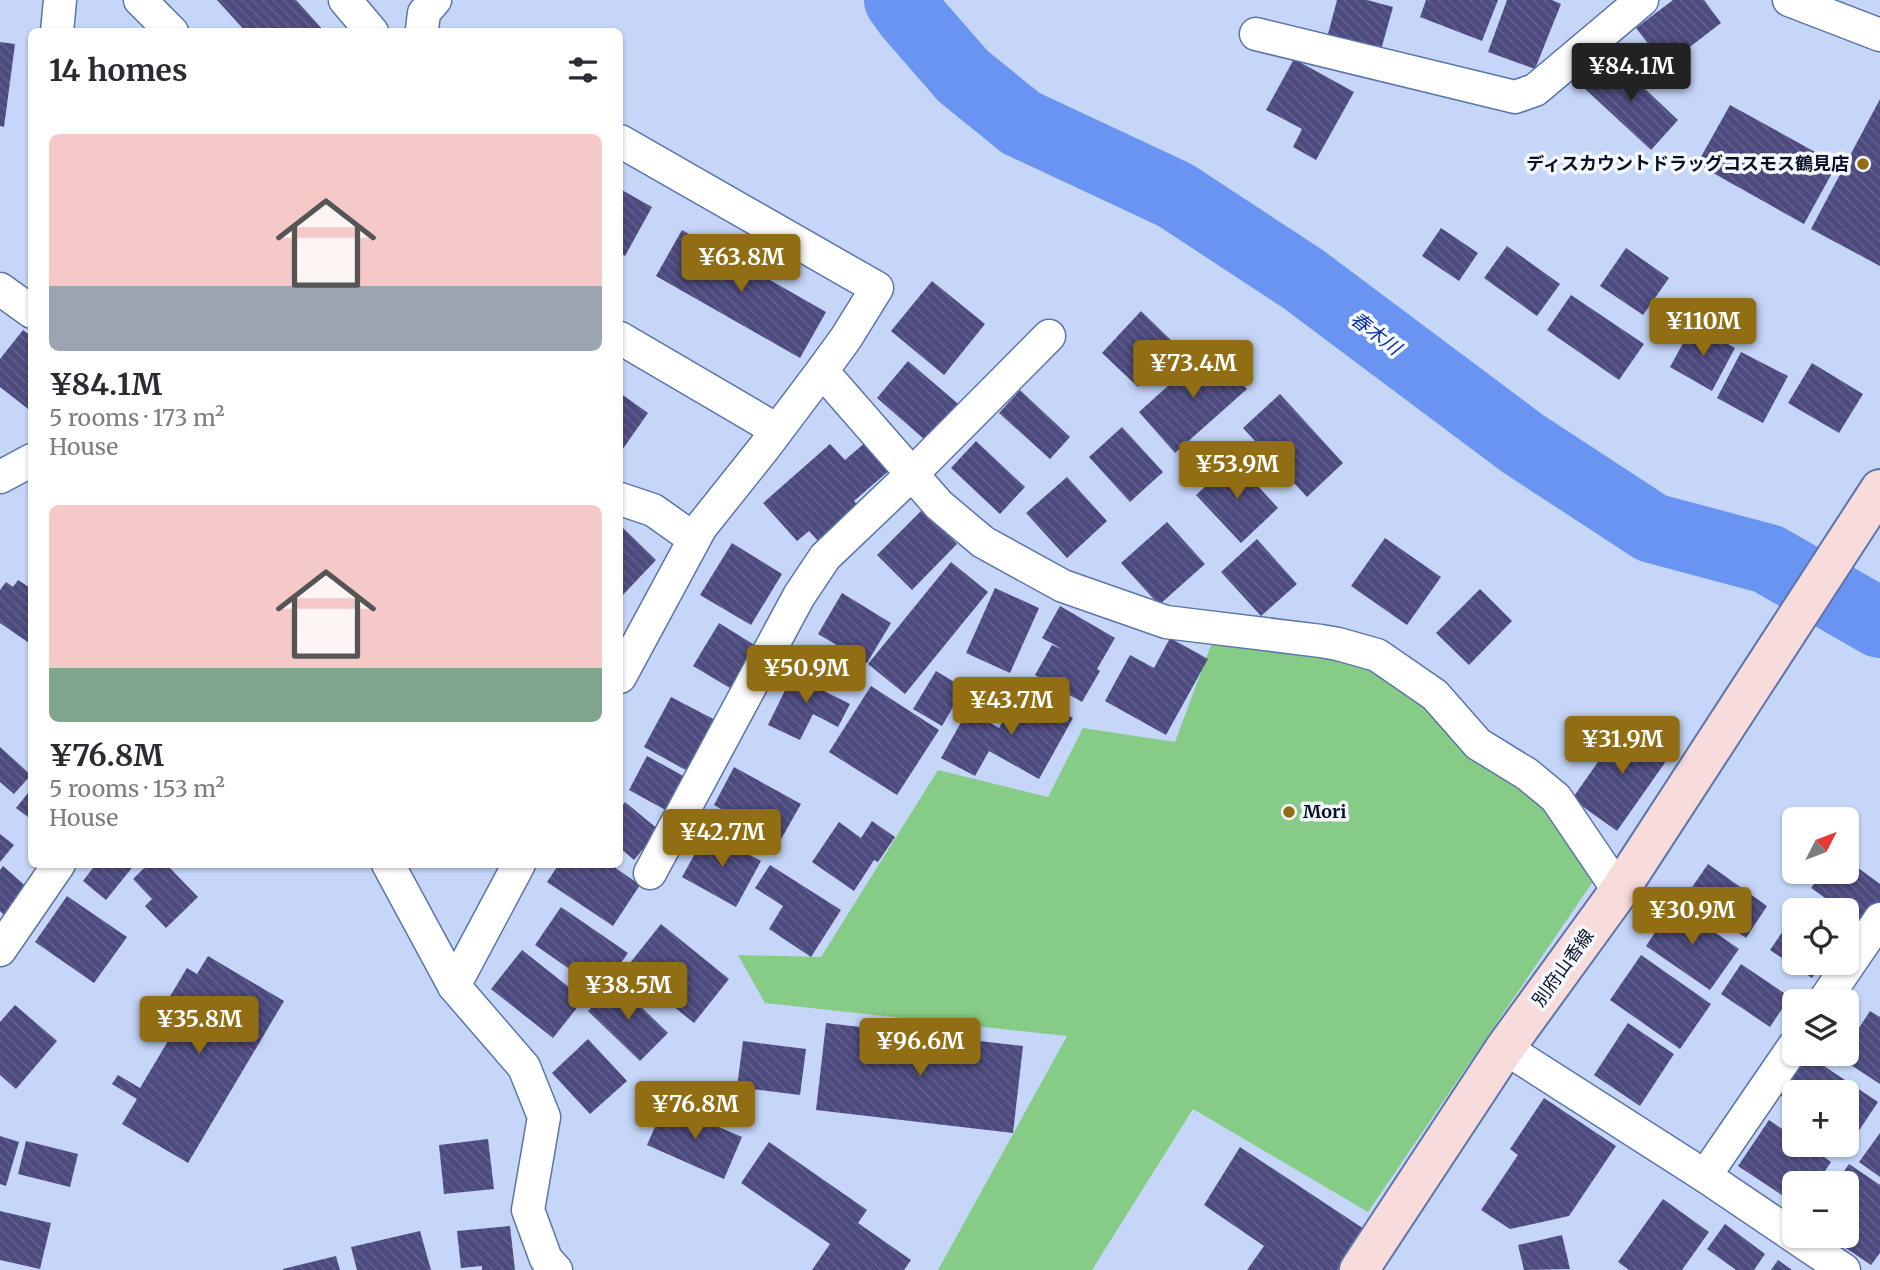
<!DOCTYPE html>
<meta charset="utf-8">
<style>
:root{--surface:#fff;--page:#f7f7f7;--text:#2b2b33;--muted:#7c7c81;--accent:#916d13}
body{margin:0;font-family:Merriweather,"Noto Sans JP",serif;background:var(--page);color:var(--text);height:100vh;display:flex;flex-direction:column;font-size:26px;white-space:nowrap}
*{box-sizing:border-box;margin:0}
p{font-size:23px;color:var(--muted)}
.icon{flex:none;width:38px;height:38px;fill:none;stroke:currentColor;stroke-width:2;stroke-linecap:round;stroke-linejoin:round}
.map{position:relative;flex:1;overflow:hidden}
.side{position:absolute;left:28px;top:28px;width:595px;height:840px;display:flex;flex-direction:column;background:var(--surface);border-radius:10px;box-shadow:0 2px 5px #0004}
.side>*{flex:none}
.needle{width:46px;rotate:48deg}
.controls{position:absolute;left:1782px;top:807px;display:grid;gap:14px}
.controls a{display:grid;place-items:center;width:77px;height:77px;border-radius:10px;background:var(--surface);box-shadow:0 2px 5px #0004;font-size:35px}
.price{position:absolute;translate:-50% -60px;padding:0 16px;border-radius:7px;background:var(--accent);color:#fff;font-size:23px;line-height:46px;filter:drop-shadow(0 2px 4px #0008)}
.price::after{content:'';position:absolute;left:50%;top:42px;width:21px;height:16px;margin-left:-10px;background:inherit;clip-path:polygon(0 0,100% 0,50% 100%)}
.price.on{background:#222;color:#fff}
ul{padding:0;list-style:none}
li{display:grid;align-content:center;gap:14px;height:371px;padding:0 21px}
li span{display:grid;place-items:center;height:217px;border-radius:10px;color:#555}
li>.icon{margin-inline-start:auto}
span .icon{width:126px;height:126px;fill:#fffc;stroke-width:1}
li b{font-size:30px}
h2{display:flex;justify-content:space-between;align-items:center;height:84px;padding:0 21px;font-size:30px}
.map>svg:first-child{display:block}
.green{fill:#87cc86}
.lines{fill:none;stroke-linecap:round;stroke-linejoin:round}
.river{stroke:#6994f1;stroke-width:70}
.building{fill:url(#building-back-hatch)}
.street-casing{stroke:#5b74a9;stroke-width:35}
.secondary-casing{stroke:#5b74a9;stroke-width:42}
.street{stroke:#fff;stroke-width:32}
.secondary{stroke:#f8dcdb;stroke-width:38}
.poi-dot{fill:#916d13;stroke:#f4f7fd;stroke-width:2.5}
.labels{text-anchor:middle;stroke-width:7;stroke-linejoin:round;paint-order:stroke}
.poi-label{font-size:18px;font-weight:bold;fill:#070f23;stroke:#f4f7fd;text-anchor:end}
.street-label{font-size:18px;fill:#070f23;stroke:#f4f7fd}
.water-label{font-size:19px;font-style:italic;fill:#0b329b;stroke:#f4f7fd}
</style>
<div class="map">
<svg width="1880" height="1270" viewBox="0 0 1880 1270">
<defs>
<pattern id="building-back-hatch" width="6" height="6" patternUnits="userSpaceOnUse" patternTransform="scale(1.75)"><rect width="6" height="6" fill="#4c4a7f"/><path d="M-1 5l2 2M0 0l6 6M5-1l2 2" fill="none" stroke="#61608b"/></pattern>
</defs>
<rect width="100%" height="100%" fill="#c5d6f9"/>
<path class="green" d="M1217 629 1395 668 1546 789 1594 880 1368 1212 1193 1109 1092 1270H938L1067 1036 765 1003 738 955 821 957 938 770 1048 797 1083 728 1175 742Z"/>
<g class="lines">
<path class="river" d="M899 0 909 14 963 76 1021 123 1175 195 1303 279 1522 443 1652 528 1768 559 1880 623"/>
</g>
<g class="building">
<path d="M217 0H296L325 32H246Z"/>
<path d="M1337 0H1367L1393 7 1381 50 1328 34Z"/>
<path d="M1426 0H1498L1482 41 1420 17Z"/>
<path d="M1507 0H1552L1561 4 1535 69 1488 52Z"/>
<path d="M1673 0H1704L1721 23 1665 66 1636 28Z"/>
<path d="M0 42 15 44 4 127 0 126Z"/>
<path d="M1611 57 1678 120 1651 150 1583 87Z"/>
<path d="M1294 59 1354 92 1316 160 1293 147 1302 129 1266 110Z"/>
<path d="M1880 99V266L1811 229Z"/>
<path d="M1730 105 1837 164 1804 224 1697 164Z"/>
<path d="M620 189 652 207 625 256 620 253Z"/>
<path d="M1441 228 1478 253 1459 281 1422 256Z"/>
<path d="M682 230 826 312 800 358 656 276Z"/>
<path d="M1507 246 1560 284 1537 316 1484 278Z"/>
<path d="M1626 248 1669 278 1643 315 1600 286Z"/>
<path d="M932 281 985 324 944 375 891 331Z"/>
<path d="M1571 295 1644 344 1619 380 1547 330Z"/>
<path d="M1141 311 1177 346 1138 387 1102 353Z"/>
<path d="M1693 325 1735 348 1712 391 1670 367Z"/>
<path d="M23 330 32 337V412L0 387V359Z"/>
<path d="M1210 348 1247 389 1175 453 1139 412Z"/>
<path d="M1741 352 1788 376 1763 423 1717 398Z"/>
<path d="M908 361 963 408 932 446 877 398Z"/>
<path d="M1812 363 1863 394 1839 433 1788 403Z"/>
<path d="M1020 390 1070 437 1050 459 999 413Z"/>
<path d="M620 393 648 413 620 453Z"/>
<path d="M1280 394 1343 463 1307 497 1243 428Z"/>
<path d="M1122 427 1163 472 1130 502 1089 457Z"/>
<path d="M867 441 892 468 854 501 860 508 820 543 809 531 797 541 763 503 830 444 845 460Z"/>
<path d="M976 441 1025 487 1000 514 951 468Z"/>
<path d="M1234 460 1278 508 1241 543 1196 495Z"/>
<path d="M1067 477 1107 521 1067 558 1026 513Z"/>
<path d="M922 510 957 544 912 590 877 555Z"/>
<path d="M1167 522 1205 564 1159 605 1121 563Z"/>
<path d="M620 525 656 560 620 598Z"/>
<path d="M1385 538 1441 577 1407 625 1351 586Z"/>
<path d="M1257 539 1297 584 1261 616 1221 572Z"/>
<path d="M732 543 782 574 751 625 700 595Z"/>
<path d="M951 562 988 592 905 694 868 664Z"/>
<path d="M18 580 32 589V645L0 623V590L6 582 13 587Z"/>
<path d="M995 588 1039 608 1010 673 966 653Z"/>
<path d="M1480 589 1512 621 1469 665 1436 633Z"/>
<path d="M842 593 891 623 867 663 818 634Z"/>
<path d="M1060 606 1115 638 1097 669 1100 671 1082 702 1035 675 1052 645 1062 649 1042 638Z"/>
<path d="M719 623 756 646 730 688 693 666Z"/>
<path d="M1170 638 1208 659 1166 735 1105 701 1130 655 1154 668Z"/>
<path d="M796 668 828 683 824 691 850 704 838 727 813 714 800 740 768 725Z"/>
<path d="M936 671 964 688 942 726 913 709Z"/>
<path d="M871 686 939 730 897 795 829 752Z"/>
<path d="M1021 688 1073 718 1039 779 989 751 975 776 941 758 968 710 999 728Z"/>
<path d="M671 697 719 722 691 773 644 747Z"/>
<path d="M1626 722 1671 754 1617 831 1572 799Z"/>
<path d="M0 747 31 775 14 794 0 782Z"/>
<path d="M647 756 689 779 671 813 629 790Z"/>
<path d="M734 767 801 804 780 841 714 805Z"/>
<path d="M32 788V820L16 808Z"/>
<path d="M625 802 659 830 634 860 620 848V808Z"/>
<path d="M872 821 895 837 878 862 874 860 854 891 812 862 839 822 861 838Z"/>
<path d="M707 832 761 861 736 907 682 877Z"/>
<path d="M0 834 14 845 0 862Z"/>
<path d="M1846 859 1880 884V905L1865 926 1846 913V910H1842L1811 888 1823 872H1846Z"/>
<path d="M96 864H135L106 900 83 881Z"/>
<path d="M148 864H166L198 897 166 928 145 906 152 899 133 879Z"/>
<path d="M559 864H610L640 885 613 926 547 882Z"/>
<path d="M1708 864 1767 906 1746 938 1686 896Z"/>
<path d="M770 865 841 910 811 957 769 929 783 906 755 888Z"/>
<path d="M3 866 29 889 5 916 0 911V870Z"/>
<path d="M67 896 127 937 94 983 35 942Z"/>
<path d="M1674 904 1739 949 1710 990 1646 946Z"/>
<path d="M561 907 628 953 601 991 535 945Z"/>
<path d="M1794 915V962H1822L1812 978 1770 950Z"/>
<path d="M661 924 729 979 694 1023 626 968Z"/>
<path d="M522 950 584 999 553 1038 491 989Z"/>
<path d="M1641 955 1711 1004 1680 1049 1610 1000Z"/>
<path d="M208 956 284 1001 188 1163 122 1124 137 1099 112 1084 118 1075 140 1088 171 1036 146 1022 155 1006 173 1016 174 1015 163 1008 187 968 197 974Z"/>
<path d="M1741 964 1790 997 1770 1027 1721 994Z"/>
<path d="M615 982 668 1033 640 1061 588 1011Z"/>
<path d="M15 1005 57 1041 16 1089 0 1075V1022Z"/>
<path d="M1870 1011 1880 1017V1084L1840 1058 1843 1054H1846V1048Z"/>
<path d="M826 1023 1023 1046 1013 1133 816 1110Z"/>
<path d="M1628 1023 1674 1054 1640 1106 1594 1075Z"/>
<path d="M588 1039 627 1081 590 1114 552 1073Z"/>
<path d="M743 1041 806 1049 800 1095 737 1087Z"/>
<path d="M1806 1054 1878 1102 1850 1144 1846 1141V1092H1794V1105L1778 1094Z"/>
<path d="M1544 1098 1616 1146 1569 1216 1510 1229 1481 1210 1518 1155 1510 1149Z"/>
<path d="M665 1104 742 1137 724 1179 647 1145Z"/>
<path d="M1769 1120 1794 1137V1144H1806L1831 1162 1817 1183H1794V1203L1738 1166Z"/>
<path d="M1880 1133V1177L1859 1162Z"/>
<path d="M0 1136 19 1142 6 1186 0 1184Z"/>
<path d="M488 1139 494 1189 444 1194 439 1145Z"/>
<path d="M26 1141 78 1154 70 1187 18 1174Z"/>
<path d="M769 1142 867 1210 858 1223 911 1260 904 1270H812L830 1244 741 1183Z"/>
<path d="M1240 1147 1364 1229 1337 1270H1247L1264 1246 1204 1205Z"/>
<path d="M1849 1164 1880 1185V1253L1871 1265 1828 1236H1846V1183H1836Z"/>
<path d="M1663 1199 1709 1232 1682 1270H1629L1618 1262Z"/>
<path d="M0 1211 51 1223 40 1269 0 1260Z"/>
<path d="M1725 1224 1765 1254 1754 1270H1736L1707 1249Z"/>
<path d="M510 1226 515 1270H482V1266L461 1268 457 1231Z"/>
<path d="M420 1231 431 1270H357L351 1247Z"/>
<path d="M1562 1235 1570 1269 1524 1270 1518 1245Z"/>
<path d="M336 1256 340 1270H283V1269Z"/>
<path d="M1778 1260 1792 1270H1771Z"/>
</g>
<g class="lines">
<defs>
<g id="street">
<path d="M140 0 172 32"/>
<path d="M345 0 372 32"/>
<path d="M1789 0 1880 35"/>
<path d="M422 29 424 13 435 0"/>
<path d="M57 32 60 0"/>
<path d="M1256 34 1515 97 1535 90 1642 0"/>
<path d="M620 141 877 288 846 338 822 371 764 448 701 527 620 677"/>
<path d="M0 289 32 312"/>
<path d="M620 338 777 430"/>
<path d="M822 371 939 505 983 542 1063 586 1166 622 1321 641 1338 644 1377 655 1435 695 1478 744 1527 774 1556 798 1619 891"/>
<path d="M0 477 32 460"/>
<path d="M620 499 653 510 694 539"/>
<path d="M388 864 454 986 524 1067 544 1117 528 1210 546 1259 556 1270"/>
<path d="M650 873 799 596 825 557 912 474 1049 336"/>
<path d="M0 950 59 864"/>
<path d="M454 986 519 864"/>
<path d="M1824 1001 1880 919"/>
<path d="M1505 1048 1705 1176 1844 1270"/>
<path d="M1705 1176 1794 1046"/>
</g>
<path id="secondary" d="M1359 1270 1505 1048 1619 891 1880 489"/>
</defs>
<use href="#street" class="street-casing"/>
<use href="#secondary" class="secondary-casing"/>
<use href="#street" class="street"/>
<use href="#secondary" class="secondary"/>
</g>
<g class="poi-dot">
<circle cx="1863" cy="164" r="7"/>
<circle cx="1289" cy="812" r="7"/>
</g>
<g class="labels">
<g class="poi-label">
<text x="1849" y="170">ディスカウントドラッグコスモス鶴見店</text>
<text x="1303" y="818" text-anchor="start">Mori</text>
</g>
<g class="street-label">
<text transform="translate(1563 968) rotate(-54)" y="6">別府山香線</text>
</g>
<g class="water-label">
<text transform="translate(1376 333) rotate(37)" y="7">春木川</text>
</g>
</g>
</svg>
<div class="controls">
<a><svg class="needle" viewBox="-14 -14 28 28"><path d="M0-13l5 13h-10z" fill="#e53935"/><path d="M0 13l5-13h-10z" fill="#7c7c81"/></svg></a>
<a><svg class="icon" aria-label="locate" viewBox="0 0 24 24"><circle cx="12" cy="12" r="6"/><path d="M12 2v4M12 18v4M2 12h4M18 12h4"/></svg></a>
<a><svg class="icon" aria-label="layers" viewBox="0 0 24 24"><path d="M12 4l9 5-9 5-9-5zM3 14l9 5 9-5"/></svg></a>
<a>+</a>
<a>−</a>
</div>
<b class="price on" style="left:1631px;top:103px">¥84.1M</b>
<b class="price" style="left:741px;top:294px">¥63.8M</b>
<b class="price" style="left:1703px;top:358px">¥110M</b>
<b class="price" style="left:1193px;top:400px">¥73.4M</b>
<b class="price" style="left:1237px;top:501px">¥53.9M</b>
<b class="price" style="left:806px;top:705px">¥50.9M</b>
<b class="price" style="left:1011px;top:737px">¥43.7M</b>
<b class="price" style="left:1622px;top:776px">¥31.9M</b>
<b class="price" style="left:722px;top:869px">¥42.7M</b>
<b class="price" style="left:1692px;top:947px">¥30.9M</b>
<b class="price" style="left:628px;top:1022px">¥38.5M</b>
<b class="price" style="left:199px;top:1056px">¥35.8M</b>
<b class="price" style="left:920px;top:1078px">¥96.6M</b>
<b class="price" style="left:695px;top:1141px">¥76.8M</b>
<section class="side">
<h2>14 homes<svg class="icon" aria-label="filters" viewBox="0 0 24 24"><path d="M4 7h16M4 17h16"/><circle cx="9" cy="7" r="2"/><circle cx="15" cy="17" r="2"/></svg></h2>
<ul>
<li><span style="background:linear-gradient(#f6c9c9 70%,#9aa5b1 0)"><svg class="icon" aria-label="home" viewBox="0 0 24 24"><path d="M3 11l9-7 9 7M6 9v11h12V9"/></svg></span><div><b>¥84.1M</b><p>5 rooms · 173 m²</p><p>House</p></div></li>
<li><span style="background:linear-gradient(#f6c9c9 75%,#7fa58c 0)"><svg class="icon" aria-label="home" viewBox="0 0 24 24"><path d="M3 11l9-7 9 7M6 9v11h12V9"/></svg></span><div><b>¥76.8M</b><p>5 rooms · 153 m²</p><p>House</p></div></li>
</ul>
</section>
</div>
